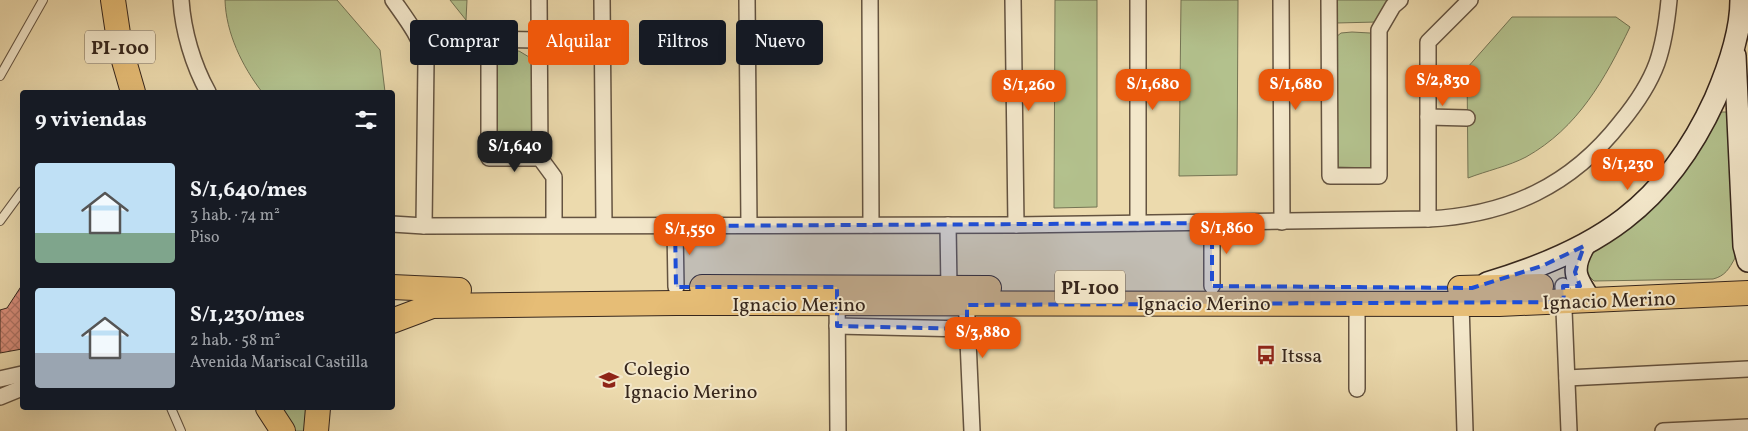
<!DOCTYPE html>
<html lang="es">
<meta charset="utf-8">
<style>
:root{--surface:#171b24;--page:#242831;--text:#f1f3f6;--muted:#9ea1a6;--accent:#ea580c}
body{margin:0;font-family:Vollkorn,serif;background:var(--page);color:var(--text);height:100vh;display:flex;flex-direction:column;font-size:19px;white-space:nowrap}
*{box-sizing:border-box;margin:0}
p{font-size:16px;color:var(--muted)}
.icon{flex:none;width:28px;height:28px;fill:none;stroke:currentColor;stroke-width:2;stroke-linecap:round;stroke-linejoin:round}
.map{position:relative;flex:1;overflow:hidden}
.drawer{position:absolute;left:20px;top:90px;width:375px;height:320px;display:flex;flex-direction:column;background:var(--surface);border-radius:5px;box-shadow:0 5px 20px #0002}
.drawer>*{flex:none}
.banner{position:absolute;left:410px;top:20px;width:475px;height:45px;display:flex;gap:10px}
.price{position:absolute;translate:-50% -42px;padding:0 11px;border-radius:10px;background:var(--accent);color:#fff;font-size:16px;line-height:32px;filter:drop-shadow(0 1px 2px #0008)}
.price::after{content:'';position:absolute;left:50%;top:30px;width:15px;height:11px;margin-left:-8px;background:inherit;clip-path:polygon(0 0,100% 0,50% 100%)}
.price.on{background:#222;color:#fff}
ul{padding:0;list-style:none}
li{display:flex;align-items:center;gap:15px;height:125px;padding:0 15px}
li span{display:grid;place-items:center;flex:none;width:140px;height:100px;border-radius:5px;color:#555}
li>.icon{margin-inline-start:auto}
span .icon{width:60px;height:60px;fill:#fffc;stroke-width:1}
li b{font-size:21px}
h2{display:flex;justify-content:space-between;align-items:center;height:60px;padding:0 15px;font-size:21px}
.chip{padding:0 18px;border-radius:5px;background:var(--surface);box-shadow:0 5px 20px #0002;font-size:18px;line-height:45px}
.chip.on{background:var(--accent);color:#fff}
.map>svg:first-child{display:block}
.green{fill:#b3c18d;stroke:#747454}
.building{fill:url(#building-cross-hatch);stroke:#36261c}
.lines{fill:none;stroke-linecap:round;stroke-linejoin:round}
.service-casing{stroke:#645340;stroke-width:10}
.minor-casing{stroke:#645340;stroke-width:18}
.secondary-casing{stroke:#36261c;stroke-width:24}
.primary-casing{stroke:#36261c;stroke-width:26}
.service{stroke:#f3e7ca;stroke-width:8}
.minor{stroke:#f3e7ca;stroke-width:15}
.secondary{stroke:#f3e7ca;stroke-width:21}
.primary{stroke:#e6bd76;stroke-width:24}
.marked{fill:#1d4ed8;fill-opacity:0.2;stroke:#1d4ed8;stroke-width:4;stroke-dasharray:10 6;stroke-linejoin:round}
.labels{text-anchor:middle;stroke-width:4;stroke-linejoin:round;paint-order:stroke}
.shield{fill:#f3e7ca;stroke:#6f6050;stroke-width:1}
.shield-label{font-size:19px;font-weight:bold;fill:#36261c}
.street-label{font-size:20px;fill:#36261c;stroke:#f3e7ca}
.poi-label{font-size:20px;fill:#36261c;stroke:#f3e7ca;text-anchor:start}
</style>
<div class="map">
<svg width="1748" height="431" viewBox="0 0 1748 431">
<defs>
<pattern id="building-cross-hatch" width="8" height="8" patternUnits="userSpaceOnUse" patternTransform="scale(1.25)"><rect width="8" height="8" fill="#dc8f7c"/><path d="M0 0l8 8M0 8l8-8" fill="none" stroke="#b37565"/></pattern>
</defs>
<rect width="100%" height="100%" fill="#ecdaad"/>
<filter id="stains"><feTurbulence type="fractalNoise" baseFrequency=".004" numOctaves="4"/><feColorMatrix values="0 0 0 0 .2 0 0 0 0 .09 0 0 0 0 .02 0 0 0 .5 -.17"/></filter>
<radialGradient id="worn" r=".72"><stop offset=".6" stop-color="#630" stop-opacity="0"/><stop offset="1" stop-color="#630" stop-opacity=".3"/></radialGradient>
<g class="green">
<path d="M225 0H337L380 50 385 92H262C242 66 226 33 225 0Z"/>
<path d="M450 0H467L466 20Z"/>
<path d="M1055 0H1097V207L1054 208Z"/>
<path d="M1181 0H1238L1237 175 1179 176Z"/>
<path d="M1337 0H1390L1384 5 1377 22 1336 23Z"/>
<path d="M1512 17H1616L1630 27C1605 79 1578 128 1526 157 1509 166 1486 171 1468 178L1467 68Z"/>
<path d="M1352 32 1370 33 1375 36 1371 56 1372 168 1337 167 1336 37 1341 33Z"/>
<path d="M519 51 529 57 533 64V148H495L497 63 507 52Z"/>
<path d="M1721 112H1728L1734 125 1735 258C1729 269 1725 276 1713 279L1594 281 1585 272 1586 261 1592 253 1621 230Z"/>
<path d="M277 408H312L309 431H289Z"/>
</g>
<path class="building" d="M22 285V349L0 353V310L7 308Z"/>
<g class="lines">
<defs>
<g id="service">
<path d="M0 76 43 0"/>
<path d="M0 221 22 191"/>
<path d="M171 408 181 431"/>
</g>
<g id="minor">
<path d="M181 0C183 31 193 65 208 92"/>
<path d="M393 0C407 20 420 36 426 60L424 226"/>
<path d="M539 0 540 158 554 177V225"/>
<path d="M602 0 604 225"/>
<path d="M747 0 749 225"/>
<path d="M870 0 871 225"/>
<path d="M1013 0 1016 225"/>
<path d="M1138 0V223"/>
<path d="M1281 0 1282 222"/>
<path d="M1329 0 1330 176H1379V30L1393 6 1400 0"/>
<path d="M538 40 489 39V158H540"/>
<path d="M1428 117 1467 118"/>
<path d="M1428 219V42L1470 0"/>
<path d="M1212 223V286"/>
<path d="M392 224 424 226 1016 225 1428 219C1508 215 1571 186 1621 122 1635 105 1649 85 1657 63 1664 43 1667 21 1669 0"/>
<path d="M948 225 949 288"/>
<path d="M675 226 676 287"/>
<path d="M1563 286 1569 431"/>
<path d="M837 295 838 431"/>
<path d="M966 295 972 431"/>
<path d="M1357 303V389"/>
<path d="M1461 304 1465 431"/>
<path d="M837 326 967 329"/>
<path d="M1567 378 1748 369"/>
<path d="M0 379 22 374"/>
<path d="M0 397 22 388"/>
<path d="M1663 431 1748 427"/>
</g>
<g id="secondary">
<path d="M1735 56 1744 246 1748 261"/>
<path d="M1584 246C1570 270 1576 279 1591 301"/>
<path d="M1487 283C1598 250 1666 206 1715 99 1728 69 1741 33 1741 0"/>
</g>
<g id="primary">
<path d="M113 0 120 47 133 92"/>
<path d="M392 287 459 290"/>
<path d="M702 287 989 288"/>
<path d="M1460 288 1541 286"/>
<path d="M392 321 432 306 676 303 1499 304 1748 293"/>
<path d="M268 408 283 431"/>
<path d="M316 431 318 408"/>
</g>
</defs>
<use href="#service" class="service-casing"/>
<use href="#minor" class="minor-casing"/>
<use href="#secondary" class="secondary-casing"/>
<use href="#primary" class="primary-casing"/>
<use href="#service" class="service"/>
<use href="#minor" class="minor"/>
<use href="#secondary" class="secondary"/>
<use href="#primary" class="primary"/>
</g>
<path class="marked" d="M1212 223V286L1472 288 1542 266 1584 246 1575 272 1580 286H1563L1564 302 967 305V329L837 326V287H676L675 226Z"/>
<defs>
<symbol id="bus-bare" viewBox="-9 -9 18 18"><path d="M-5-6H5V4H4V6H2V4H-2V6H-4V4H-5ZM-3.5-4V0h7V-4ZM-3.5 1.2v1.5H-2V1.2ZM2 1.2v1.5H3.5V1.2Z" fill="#8f2418" stroke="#f3e7ca" stroke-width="2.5" paint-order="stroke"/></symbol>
<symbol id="school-bare" viewBox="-9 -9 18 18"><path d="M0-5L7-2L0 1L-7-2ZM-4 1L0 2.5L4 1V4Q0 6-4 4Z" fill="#8f2418" stroke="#f3e7ca" stroke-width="2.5" paint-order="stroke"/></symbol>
</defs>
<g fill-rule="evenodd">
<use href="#bus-bare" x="1252" y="341" width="28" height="28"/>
<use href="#school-bare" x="595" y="366" width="28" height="28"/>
</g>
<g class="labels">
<g class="shield">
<rect x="85" y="30.5" width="70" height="33" rx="4"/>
<rect x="1055" y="270.5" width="70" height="33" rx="4"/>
</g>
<g class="shield-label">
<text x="120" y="54">PI-100</text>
<text x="1090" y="294">PI-100</text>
</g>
<g class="street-label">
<text transform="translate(1609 300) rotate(-2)" y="7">Ignacio Merino</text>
<text x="1204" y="310">Ignacio Merino</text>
<text x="799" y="311">Ignacio Merino</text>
</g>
<g class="poi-label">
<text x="1281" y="362">Itssa</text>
<text x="624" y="375">Colegio<tspan x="624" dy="23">Ignacio Merino</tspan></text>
</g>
</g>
<rect width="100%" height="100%" filter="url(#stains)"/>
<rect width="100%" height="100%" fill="url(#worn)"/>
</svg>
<b class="price" style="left:1443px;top:107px">S/2,830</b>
<b class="price" style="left:1153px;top:111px">S/1,680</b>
<b class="price" style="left:1296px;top:111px">S/1,680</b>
<b class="price" style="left:1029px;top:112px">S/1,260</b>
<b class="price on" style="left:515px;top:173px">S/1,640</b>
<b class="price" style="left:1628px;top:191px">S/1,230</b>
<b class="price" style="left:1227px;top:255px">S/1,860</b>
<b class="price" style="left:690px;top:256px">S/1,550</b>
<b class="price" style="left:983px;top:359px">S/3,880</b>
<div class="banner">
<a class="chip">Comprar</a>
<a class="chip on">Alquilar</a>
<a class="chip">Filtros</a>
<a class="chip">Nuevo</a>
</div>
<section class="drawer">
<h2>9 viviendas<svg class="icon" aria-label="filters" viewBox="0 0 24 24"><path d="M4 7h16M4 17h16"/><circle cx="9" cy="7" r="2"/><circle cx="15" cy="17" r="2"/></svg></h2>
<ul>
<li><span style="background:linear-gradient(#bfe0f5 70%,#7fa58c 0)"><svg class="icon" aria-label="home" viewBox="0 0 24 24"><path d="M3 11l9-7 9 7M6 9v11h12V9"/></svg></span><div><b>S/1,640/mes</b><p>3 hab. · 74 m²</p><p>Piso</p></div></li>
<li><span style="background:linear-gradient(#bfe0f5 65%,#9aa5b1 0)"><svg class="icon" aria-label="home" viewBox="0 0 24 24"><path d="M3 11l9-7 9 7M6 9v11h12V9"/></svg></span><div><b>S/1,230/mes</b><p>2 hab. · 58 m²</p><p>Avenida Mariscal Castilla</p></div></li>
</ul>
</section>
</div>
